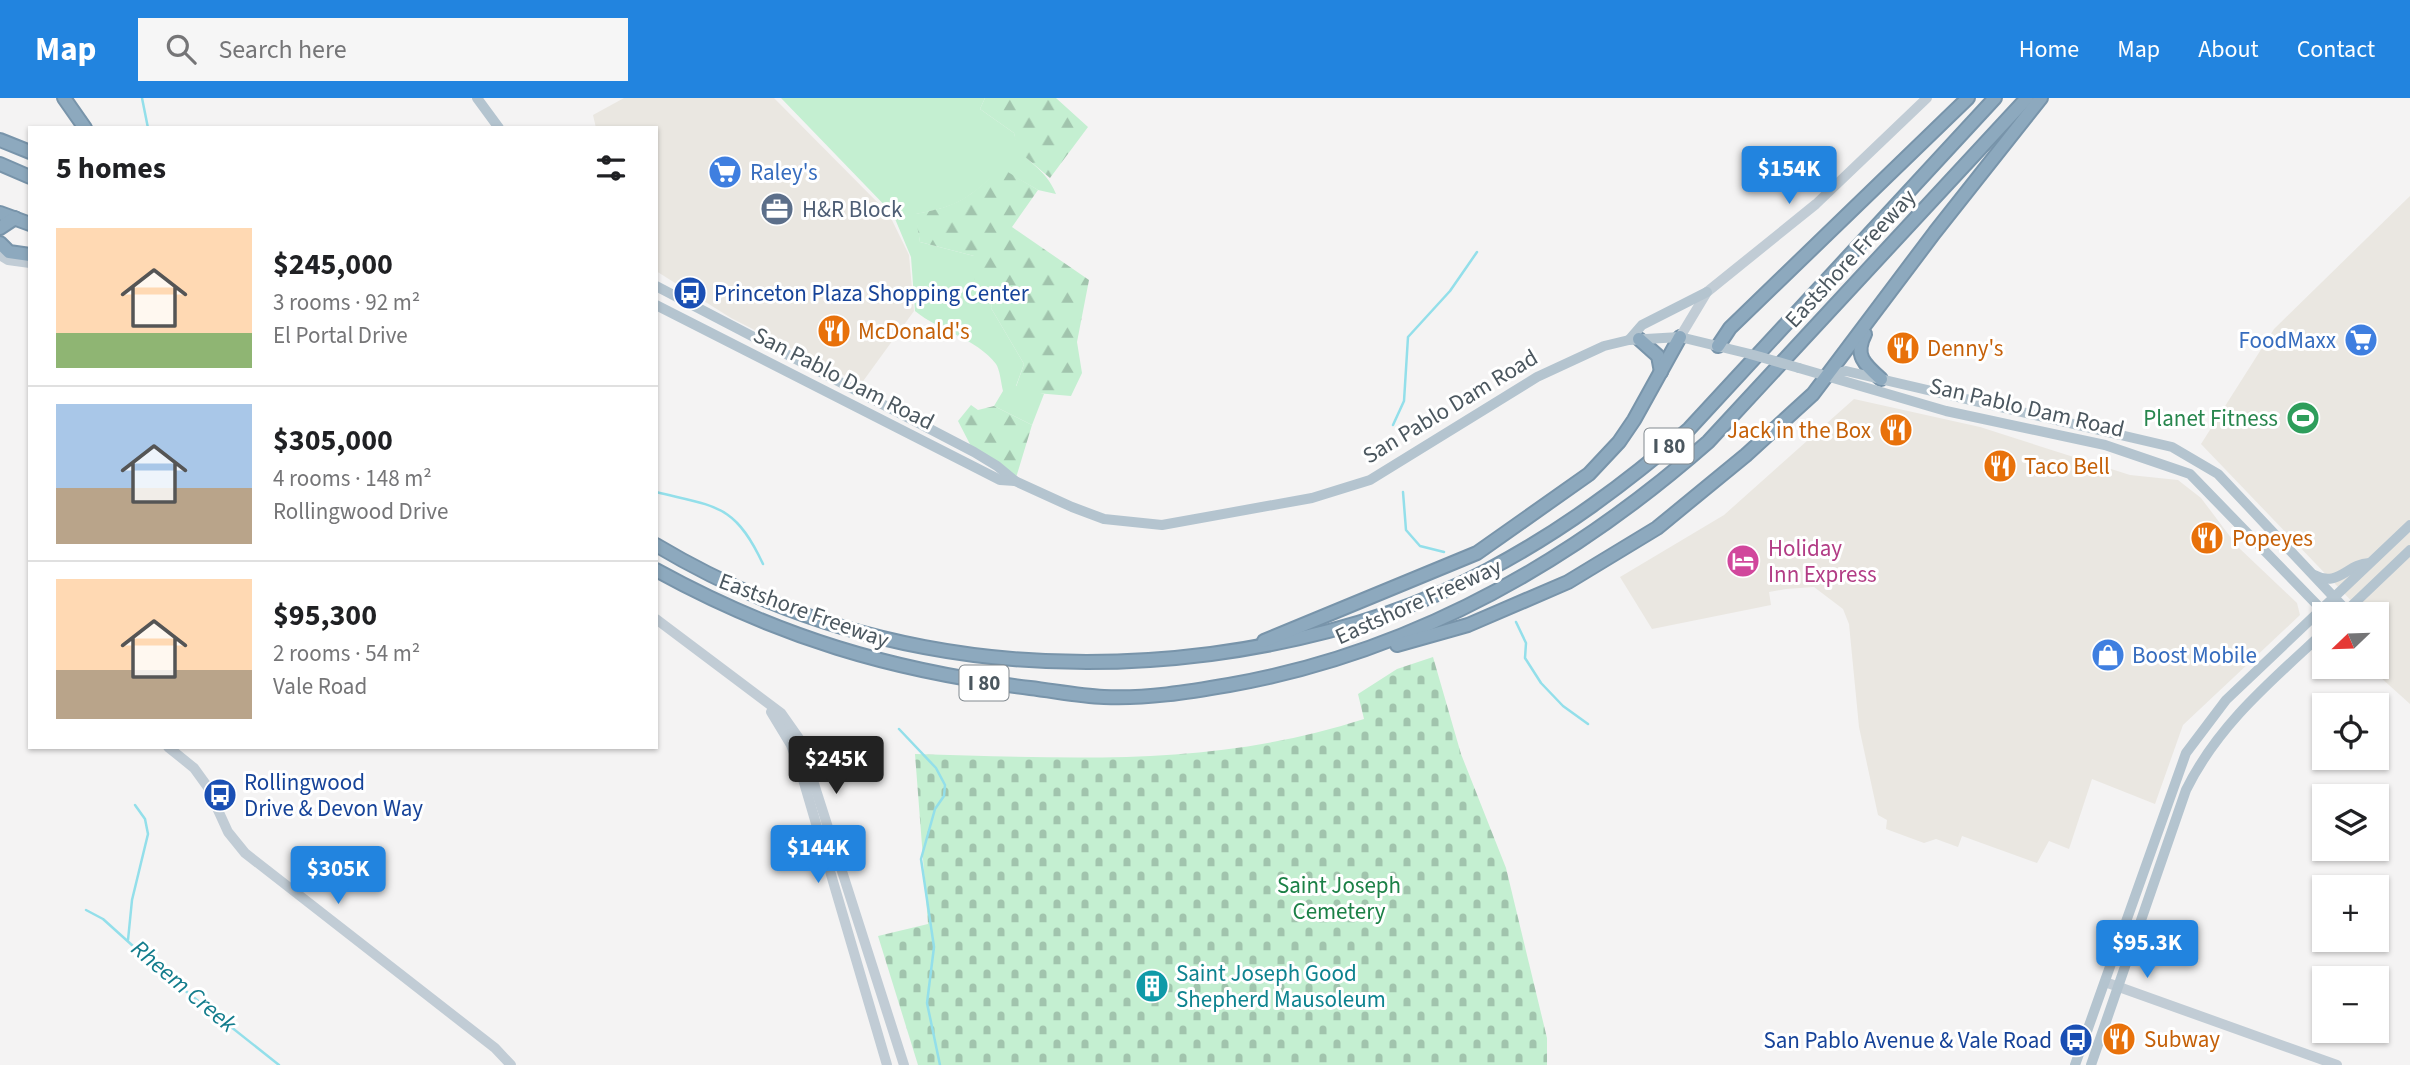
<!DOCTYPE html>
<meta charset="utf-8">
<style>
:root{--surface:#fff;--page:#f6f6f6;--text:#202124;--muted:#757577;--line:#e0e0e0;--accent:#2284df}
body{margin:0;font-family:"Source Sans 3",sans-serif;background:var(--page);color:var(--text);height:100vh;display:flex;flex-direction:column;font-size:26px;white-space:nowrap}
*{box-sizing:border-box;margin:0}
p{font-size:23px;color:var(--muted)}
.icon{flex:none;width:38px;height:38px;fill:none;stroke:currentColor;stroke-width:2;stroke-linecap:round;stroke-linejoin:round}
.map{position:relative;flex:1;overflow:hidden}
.side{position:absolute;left:28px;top:28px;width:630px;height:623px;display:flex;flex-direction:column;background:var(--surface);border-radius:0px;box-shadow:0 2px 5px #0004}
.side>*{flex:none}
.needle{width:46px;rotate:247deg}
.controls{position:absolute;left:2312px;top:504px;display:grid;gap:14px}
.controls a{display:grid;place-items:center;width:77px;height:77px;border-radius:0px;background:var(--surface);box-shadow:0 2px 5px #0004;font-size:35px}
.price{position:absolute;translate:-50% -60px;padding:0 16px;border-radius:7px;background:var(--accent);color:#fff;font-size:23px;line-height:46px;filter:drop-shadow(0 2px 4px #0008)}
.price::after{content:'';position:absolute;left:50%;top:42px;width:21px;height:16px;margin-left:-10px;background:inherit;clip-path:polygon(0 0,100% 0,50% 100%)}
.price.current{background:#222;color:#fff}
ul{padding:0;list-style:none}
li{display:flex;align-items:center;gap:21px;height:175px;padding:0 28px}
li+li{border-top:2px solid var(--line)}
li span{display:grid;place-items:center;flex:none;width:196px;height:140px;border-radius:0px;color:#555}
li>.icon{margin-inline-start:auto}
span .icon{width:84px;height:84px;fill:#fffc;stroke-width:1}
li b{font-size:30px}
h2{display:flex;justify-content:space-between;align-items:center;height:84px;padding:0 28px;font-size:30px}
header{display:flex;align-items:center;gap:42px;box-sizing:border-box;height:98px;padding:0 35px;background:var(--accent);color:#fff}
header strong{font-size:33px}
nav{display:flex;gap:38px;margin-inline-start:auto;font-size:24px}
.search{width:490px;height:63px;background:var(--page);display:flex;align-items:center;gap:18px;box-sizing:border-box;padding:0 24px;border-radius:0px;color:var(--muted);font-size:26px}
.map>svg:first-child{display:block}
.commercial{fill:#eae7e1}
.grass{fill:#c4efd1}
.forest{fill:url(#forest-firs)}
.cemetery{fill:url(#cemetery-stones)}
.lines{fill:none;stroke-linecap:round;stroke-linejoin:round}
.stream{stroke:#93dfea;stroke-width:2.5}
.highway-casing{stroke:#7894aa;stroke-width:16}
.secondary{stroke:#c1ccd5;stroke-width:10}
.primary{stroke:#b4c4cf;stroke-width:10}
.highway{stroke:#8da9be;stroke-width:12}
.primary-bridge{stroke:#b4c4cf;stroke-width:10}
.labels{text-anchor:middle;stroke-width:6;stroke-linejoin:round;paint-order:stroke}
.shield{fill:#fff;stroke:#81898f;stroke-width:2}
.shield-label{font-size:21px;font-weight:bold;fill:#4b575f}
.shop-label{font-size:23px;fill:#366cbe;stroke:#fff;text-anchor:start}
.service-label{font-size:23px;fill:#4e5e75;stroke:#fff;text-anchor:start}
.street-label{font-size:23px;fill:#4b575f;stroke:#fff}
.transit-label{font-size:23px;fill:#164399;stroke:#fff;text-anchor:start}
.food-label{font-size:23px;fill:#c56008;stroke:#fff;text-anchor:start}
.leisure-label{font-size:23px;fill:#27864d;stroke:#fff;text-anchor:end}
.hotel-label{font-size:23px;fill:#b23c85;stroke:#fff;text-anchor:start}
.park-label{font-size:23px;fill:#1b8046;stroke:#fff}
.culture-label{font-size:23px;fill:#0d838f;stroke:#fff;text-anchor:start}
.water-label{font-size:24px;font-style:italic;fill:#127c8c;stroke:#fff}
</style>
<header>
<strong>Map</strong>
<div class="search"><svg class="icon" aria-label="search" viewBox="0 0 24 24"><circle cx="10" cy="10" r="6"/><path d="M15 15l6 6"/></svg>Search here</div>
<nav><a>Home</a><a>Map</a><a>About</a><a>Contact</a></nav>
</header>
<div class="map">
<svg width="2410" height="967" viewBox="0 0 2410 967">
<defs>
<pattern id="forest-firs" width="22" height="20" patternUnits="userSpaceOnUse" patternTransform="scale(1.75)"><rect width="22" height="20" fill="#c4efd1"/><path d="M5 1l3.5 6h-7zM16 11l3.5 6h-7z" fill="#a1c4ad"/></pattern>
<pattern id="cemetery-stones" width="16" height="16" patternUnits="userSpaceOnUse" patternTransform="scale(1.75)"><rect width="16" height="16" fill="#c4efd1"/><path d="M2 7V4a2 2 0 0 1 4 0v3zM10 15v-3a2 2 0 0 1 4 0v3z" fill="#a1c4ad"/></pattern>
</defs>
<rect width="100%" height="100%" fill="#f4f3f3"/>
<g class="commercial">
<path d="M624 0H774L889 116 909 157 914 213 861 286 731 220 656 173V30H596L593 17Z"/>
<path d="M2410 98V606L2369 569H2376V516H2361L2362 514 2201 346 2274 231Z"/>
<path d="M1854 301 1980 329 2130 377 2178 382 2201 400 2238 449 2297 505 2300 517 2183 627 2155 706 2092 681 2069 751 2049 743 2037 765 1962 738 1958 749 1936 741 1924 745 1886 731 1887 722 1878 717 1859 629 1849 526 1843 511 1814 489 1786 491 1769 494 1771 507 1652 531 1620 479 1724 417Z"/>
</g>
<path class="grass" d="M781 0H985L980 11 1014 35C1021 67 1044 65 1056 96L1038 92 1001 71C968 100 961 108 916 116L920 144 974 158 996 188 991 210 1024 266 1016 288 1044 296 1032 327 994 308 1003 293C1001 285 1000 272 996 266 976 240 939 233 915 213L911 159 893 116Z"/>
<g class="forest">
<path d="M985 0H1056L1088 29 1050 80 1017 52 1014 35 980 11Z"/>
<path d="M1001 70 1038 92 1012 129 1089 182 1077 244 1082 275 1071 298 1036 295 1016 289 1024 266 991 210 995 189 974 181V158L920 144 915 116C960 108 968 100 1001 70Z"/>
<path d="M971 307 978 312 994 308 1032 327 1015 383 974 354 958 323Z"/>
</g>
<path class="cemetery" d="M1433 559 1461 656 1506 770 1547 940V967H918L878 838 928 826 915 656C1072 660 1211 670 1364 621L1358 596 1397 571Z"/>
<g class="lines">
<g class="stream">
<path d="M142 0 148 30"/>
<path d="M1393 327 1404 303 1408 239 1450 193 1477 154"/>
<path d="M1385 342 1389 353"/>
<path d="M656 394C717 409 735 406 763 466"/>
<path d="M1403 394 1406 432 1420 448 1444 454"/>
<path d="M1516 524 1526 545 1525 560 1541 585 1563 608 1588 626"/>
<path d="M899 631 936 670 945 687 944 698 935 711 921 761 934 849 927 905 940 967"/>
<path d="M86 812 103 821 163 875 279 967"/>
<path d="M128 842 132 802 148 736 145 721 135 707"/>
</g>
<defs>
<g id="highway">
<path d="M64 0 85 30"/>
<path d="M0 42 30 54"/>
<path d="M0 66 30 79"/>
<path d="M0 115 30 126"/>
<path d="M0 130 15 120"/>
<path d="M0 145 9 154 30 157"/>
<path d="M1865 236C1854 257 1864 266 1881 281"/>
<path d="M1639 241 1658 258 1661 274"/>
<path d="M1718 248 1730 230 1968 0"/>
<path d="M656 447C827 549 1016 581 1211 556 1308 543 1401 518 1488 472 1562 433 1626 385 1689 331L1995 0"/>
<path d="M656 472C778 539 892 573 1030 590 1055 593 1079 598 1104 599 1145 601 1189 594 1229 587 1411 555 1570 465 1708 344L2027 0"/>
<path d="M1264 543 1477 455 1589 376 1619 344 1634 322 1680 239"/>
<path d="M1397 547 1468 527 1568 484 1657 430 1746 357 1813 296 1935 134 2041 0"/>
</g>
</defs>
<use href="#highway" class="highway-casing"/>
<g class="secondary">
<path d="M0 157 8 162 30 165"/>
<path d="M1680 239 1707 194 1816 106 1927 0"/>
<path d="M656 521 781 615 800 642 904 967"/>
<path d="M771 614 791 647 800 671 887 967"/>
<path d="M168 649 194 670 207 688 228 734 245 755 495 950 511 967"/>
<path d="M2105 884 2337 967"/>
</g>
<g class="primary">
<path d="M477 0 499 30"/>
<path d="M656 188 974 354 997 368 1015 383 1072 409 1104 421 1162 427 1312 400 1370 382 1537 279 1604 248 1629 242 1680 239 1750 256"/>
<path d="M656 207 1000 382 1015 383"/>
<path d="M1629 242 1642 227 1707 194"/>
<path d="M1799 270 1946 313 2105 347 2190 376 2325 515"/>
<path d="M1829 277 1846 273 2172 349 2218 376 2347 513"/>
<path d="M2314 477C2338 490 2347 466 2369 465"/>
<path d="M2343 516 2410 452"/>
<path d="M2075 967 2186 655 2226 602 2410 427"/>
<path d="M2091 967 2186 692C2218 627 2271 583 2324 534"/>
</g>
<use href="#highway" class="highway"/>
<path class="primary-bridge" d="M1750 256 1799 270"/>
</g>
<defs>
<symbol id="supermarket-disc" viewBox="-11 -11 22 22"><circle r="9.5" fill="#3f7fe0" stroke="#fff"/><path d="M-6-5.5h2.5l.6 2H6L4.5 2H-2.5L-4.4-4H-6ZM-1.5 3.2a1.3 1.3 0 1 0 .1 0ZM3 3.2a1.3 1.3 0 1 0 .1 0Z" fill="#fff"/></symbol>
<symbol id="office-disc" viewBox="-11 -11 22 22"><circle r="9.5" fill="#5c6f8a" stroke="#fff"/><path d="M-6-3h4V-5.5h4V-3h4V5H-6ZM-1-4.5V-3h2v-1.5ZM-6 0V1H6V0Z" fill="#fff"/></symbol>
<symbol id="bus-disc" viewBox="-11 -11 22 22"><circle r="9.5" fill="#1a4fb4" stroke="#fff"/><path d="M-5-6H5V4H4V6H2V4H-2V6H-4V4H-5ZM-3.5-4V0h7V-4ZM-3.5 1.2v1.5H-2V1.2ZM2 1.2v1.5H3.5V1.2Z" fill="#fff"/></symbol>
<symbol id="restaurant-disc" viewBox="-11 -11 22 22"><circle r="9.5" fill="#e8710a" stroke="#fff"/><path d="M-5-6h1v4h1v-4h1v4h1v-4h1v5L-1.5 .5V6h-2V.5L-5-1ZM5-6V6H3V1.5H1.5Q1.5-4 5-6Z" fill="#fff"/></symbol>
<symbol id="stadium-disc" viewBox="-11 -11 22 22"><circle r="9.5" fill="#2e9e5b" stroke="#fff"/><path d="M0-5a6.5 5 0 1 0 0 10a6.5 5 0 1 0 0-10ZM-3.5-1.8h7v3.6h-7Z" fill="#fff"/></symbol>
<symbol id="hotel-disc" viewBox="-11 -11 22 22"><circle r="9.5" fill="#d1479c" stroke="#fff"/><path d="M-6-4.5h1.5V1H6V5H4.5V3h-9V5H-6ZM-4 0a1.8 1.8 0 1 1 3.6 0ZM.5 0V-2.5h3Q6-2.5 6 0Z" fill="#fff"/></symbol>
<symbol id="shop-disc" viewBox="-11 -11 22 22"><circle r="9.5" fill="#3f7fe0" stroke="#fff"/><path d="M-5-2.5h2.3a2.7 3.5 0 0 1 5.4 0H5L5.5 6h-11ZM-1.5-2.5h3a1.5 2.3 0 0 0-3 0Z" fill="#fff"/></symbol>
<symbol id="building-disc" viewBox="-11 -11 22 22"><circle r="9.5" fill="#0f9aa8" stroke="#fff"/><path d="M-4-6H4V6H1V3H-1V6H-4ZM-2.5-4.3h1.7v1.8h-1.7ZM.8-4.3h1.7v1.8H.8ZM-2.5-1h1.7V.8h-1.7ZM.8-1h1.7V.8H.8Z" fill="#fff"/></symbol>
</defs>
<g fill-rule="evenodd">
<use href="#supermarket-disc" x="706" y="55" width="38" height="38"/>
<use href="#office-disc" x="758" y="92" width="38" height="38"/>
<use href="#bus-disc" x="671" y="176" width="38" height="38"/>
<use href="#restaurant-disc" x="815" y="214" width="38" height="38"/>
<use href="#supermarket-disc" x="2342" y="223" width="38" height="38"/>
<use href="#restaurant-disc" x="1884" y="231" width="38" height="38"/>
<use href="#stadium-disc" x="2284" y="301" width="38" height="38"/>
<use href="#restaurant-disc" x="1877" y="313" width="38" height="38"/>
<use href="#restaurant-disc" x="1981" y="349" width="38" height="38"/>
<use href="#restaurant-disc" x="2188" y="421" width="38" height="38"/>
<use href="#hotel-disc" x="1724" y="444" width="38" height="38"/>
<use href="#shop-disc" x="2089" y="538" width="38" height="38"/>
<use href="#bus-disc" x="201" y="678" width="38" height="38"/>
<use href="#building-disc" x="1133" y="869" width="38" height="38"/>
<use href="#restaurant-disc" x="2100" y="922" width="38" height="38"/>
<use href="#bus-disc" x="2057" y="923" width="38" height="38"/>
</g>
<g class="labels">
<g class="shield">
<rect x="1644.5" y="330.5" width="49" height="35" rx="5"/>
<rect x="959.5" y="567.5" width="49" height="35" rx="5"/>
</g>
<g class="shield-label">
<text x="1669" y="355">I 80</text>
<text x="984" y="592">I 80</text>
</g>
<g class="shop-label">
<text x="750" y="82">Raley's</text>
<text x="2336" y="250" text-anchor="end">FoodMaxx</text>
<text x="2132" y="565">Boost Mobile</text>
</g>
<g class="service-label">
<text x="802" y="119">H&amp;R Block</text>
</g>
<g class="street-label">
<text transform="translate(1850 160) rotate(-47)" y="8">Eastshore Freeway</text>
<text transform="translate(844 280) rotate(27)" y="8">San Pablo Dam Road</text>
<text transform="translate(1450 308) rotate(-31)" y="8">San Pablo Dam Road</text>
<text transform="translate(2027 309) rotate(13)" y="8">San Pablo Dam Road</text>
<text transform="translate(1418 503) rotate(-24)" y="8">Eastshore Freeway</text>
<text transform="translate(804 512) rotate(20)" y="8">Eastshore Freeway</text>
</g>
<g class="transit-label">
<text x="714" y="203">Princeton Plaza Shopping Center</text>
<text x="244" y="692">Rollingwood<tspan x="244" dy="26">Drive &amp; Devon Way</tspan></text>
<text x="2052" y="950" text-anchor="end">San Pablo Avenue &amp; Vale Road</text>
</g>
<g class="food-label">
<text x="858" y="241">McDonald's</text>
<text x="1927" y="258">Denny's</text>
<text x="1871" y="340" text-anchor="end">Jack in the Box</text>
<text x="2024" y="376">Taco Bell</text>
<text x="2232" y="448">Popeyes</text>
<text x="2144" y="949">Subway</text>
</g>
<g class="leisure-label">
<text x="2278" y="328">Planet Fitness</text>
</g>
<g class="hotel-label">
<text x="1768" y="458">Holiday<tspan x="1768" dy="26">Inn Express</tspan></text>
</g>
<g class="park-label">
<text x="1339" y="795">Saint Joseph<tspan x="1339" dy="26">Cemetery</tspan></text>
</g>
<g class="culture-label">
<text x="1176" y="883">Saint Joseph Good<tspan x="1176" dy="26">Shepherd Mausoleum</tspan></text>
</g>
<g class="water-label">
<text transform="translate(184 888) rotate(40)" y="8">Rheem Creek</text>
</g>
</g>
</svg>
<div class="controls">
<a><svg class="needle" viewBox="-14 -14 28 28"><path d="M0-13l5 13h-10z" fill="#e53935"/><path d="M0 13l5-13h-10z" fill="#757577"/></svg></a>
<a><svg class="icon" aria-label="locate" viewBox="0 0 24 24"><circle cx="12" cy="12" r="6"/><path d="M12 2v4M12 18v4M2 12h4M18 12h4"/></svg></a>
<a><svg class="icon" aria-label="layers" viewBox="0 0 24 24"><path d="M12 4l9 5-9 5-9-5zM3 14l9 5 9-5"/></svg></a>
<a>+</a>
<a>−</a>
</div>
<b class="price" style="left:1789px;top:108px">$154K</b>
<b class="price current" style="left:836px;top:698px">$245K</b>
<b class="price" style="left:818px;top:787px">$144K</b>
<b class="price" style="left:338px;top:808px">$305K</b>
<b class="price" style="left:2147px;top:882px">$95.3K</b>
<section class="side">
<h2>5 homes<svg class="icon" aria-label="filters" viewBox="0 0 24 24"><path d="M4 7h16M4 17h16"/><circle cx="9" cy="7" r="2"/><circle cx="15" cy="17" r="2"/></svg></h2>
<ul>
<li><span style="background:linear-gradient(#ffd9b3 75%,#8fb573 0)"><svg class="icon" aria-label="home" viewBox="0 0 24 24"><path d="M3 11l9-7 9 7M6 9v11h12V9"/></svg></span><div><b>$245,000</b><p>3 rooms · 92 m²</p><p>El Portal Drive</p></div></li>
<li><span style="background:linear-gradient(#a9c7e8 60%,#b9a48a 0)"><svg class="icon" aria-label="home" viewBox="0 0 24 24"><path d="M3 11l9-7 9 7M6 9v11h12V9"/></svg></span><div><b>$305,000</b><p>4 rooms · 148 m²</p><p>Rollingwood Drive</p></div></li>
<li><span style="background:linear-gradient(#ffd9b3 65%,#b9a48a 0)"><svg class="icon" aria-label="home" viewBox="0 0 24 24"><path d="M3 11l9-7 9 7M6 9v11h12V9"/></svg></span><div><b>$95,300</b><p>2 rooms · 54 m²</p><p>Vale Road</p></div></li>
</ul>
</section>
</div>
